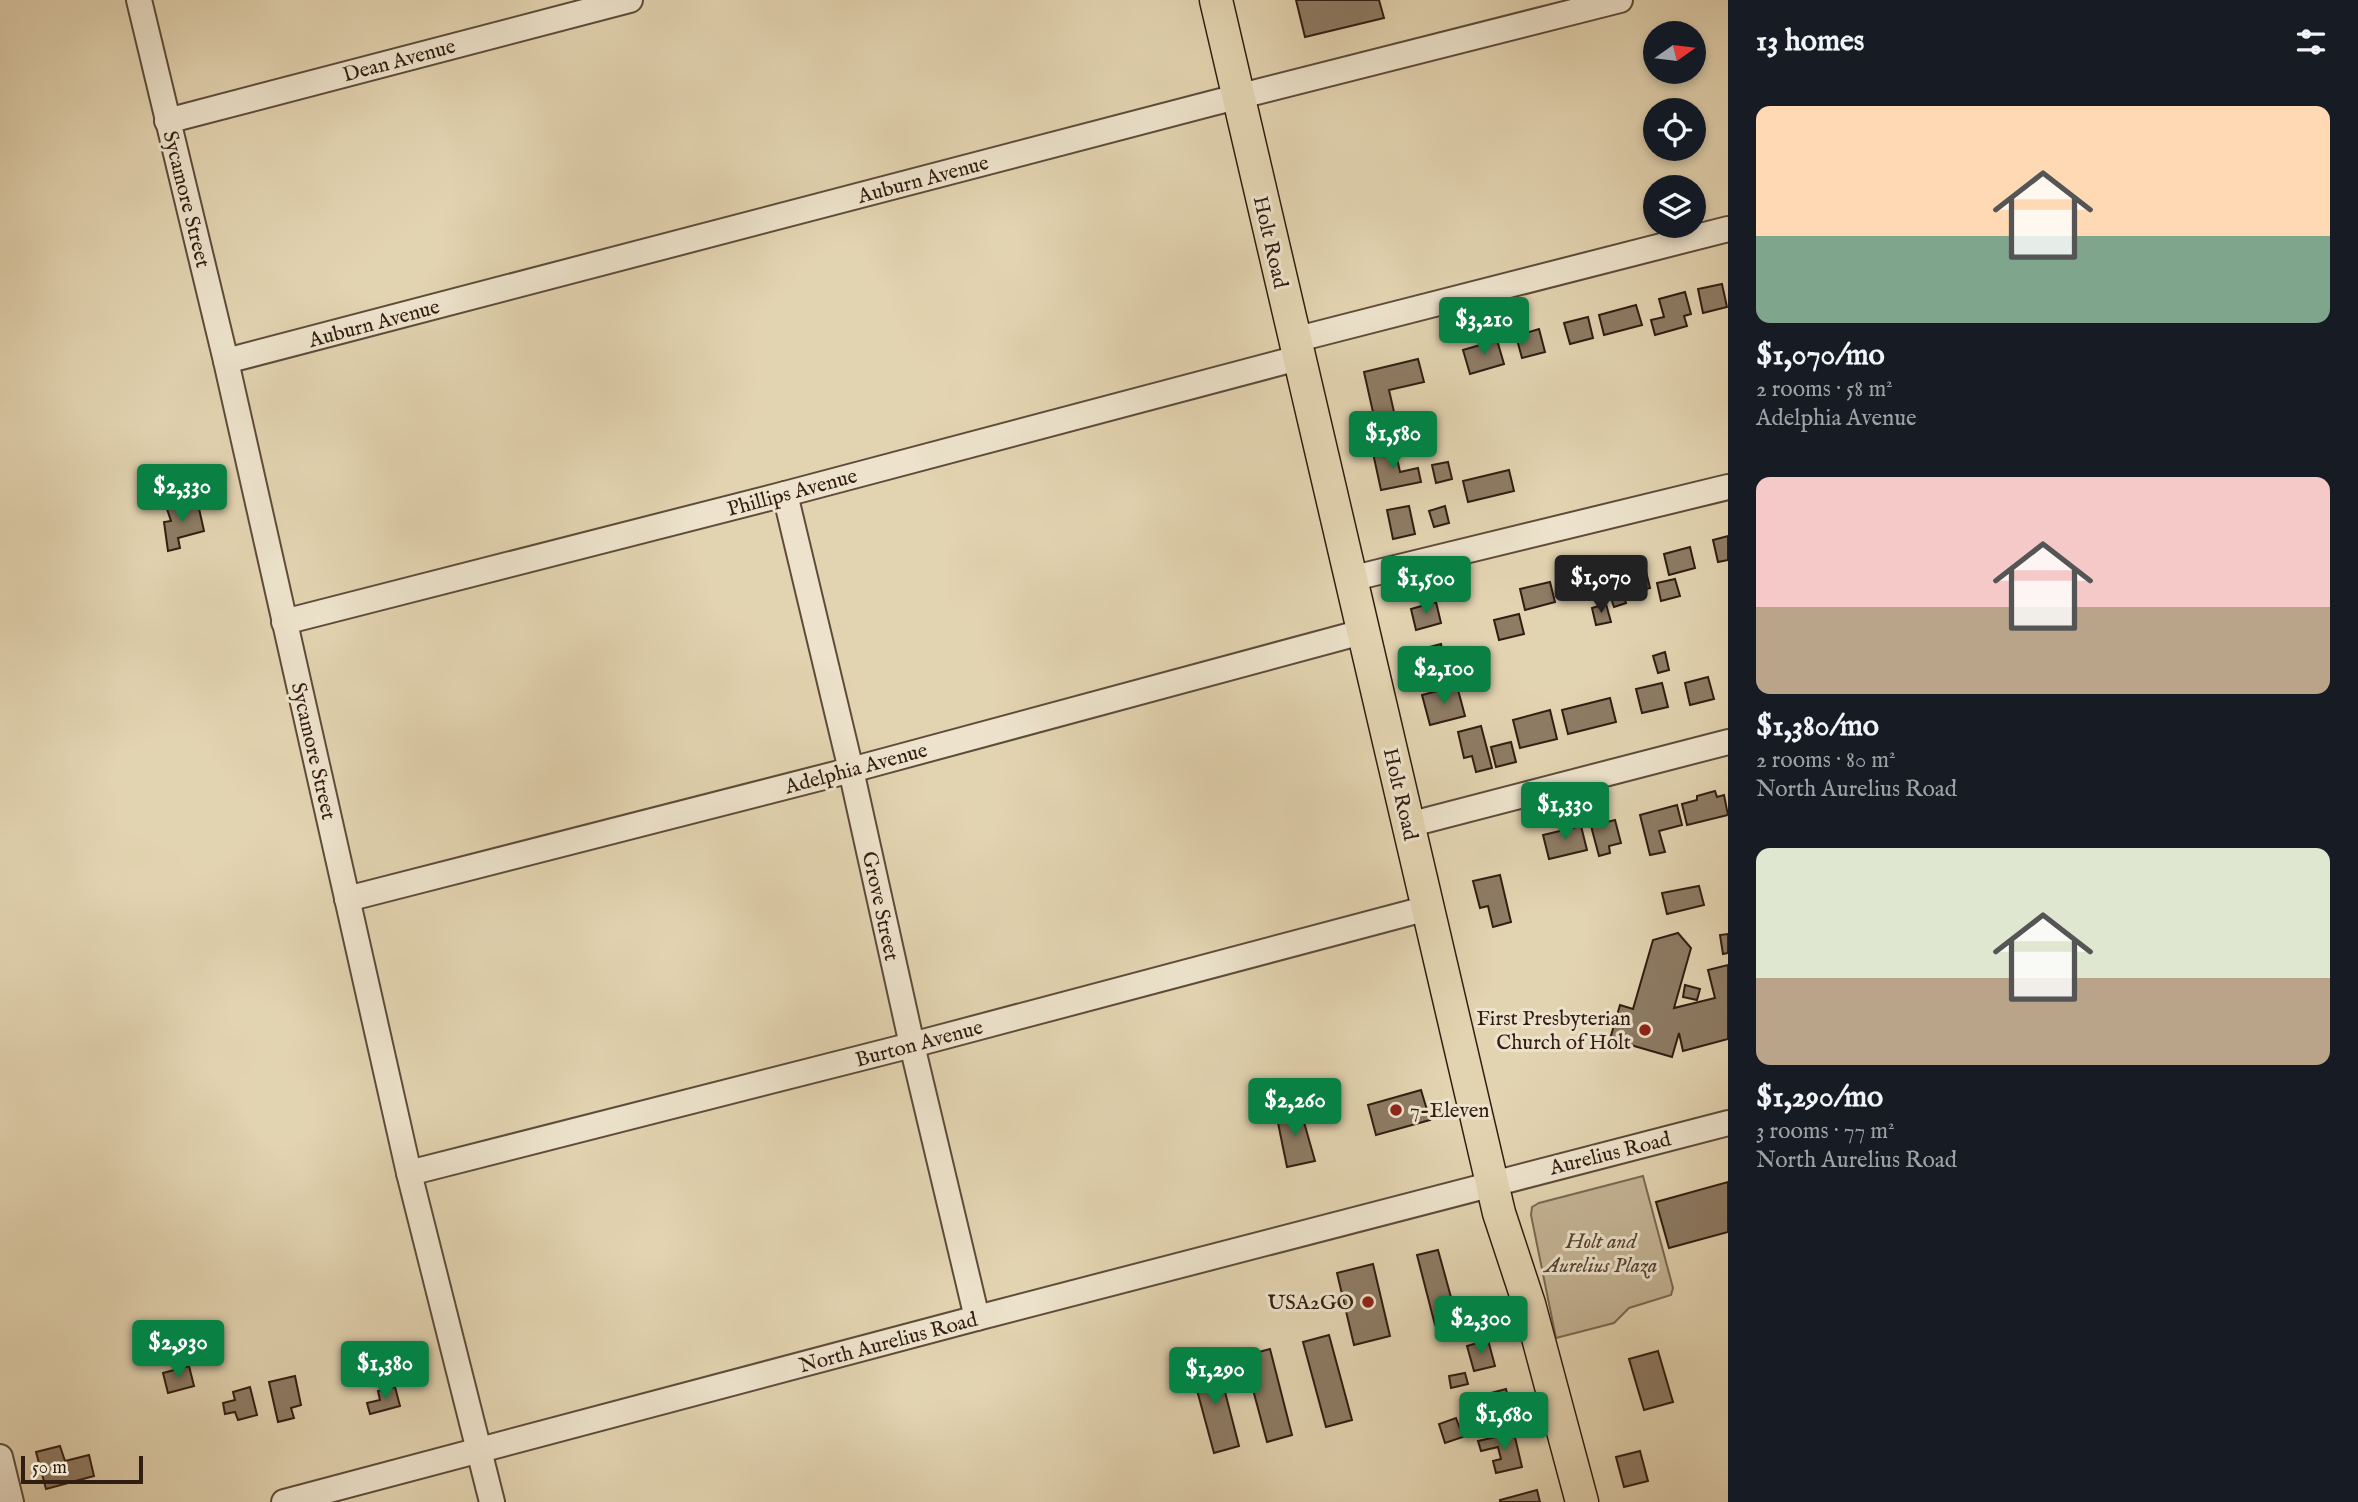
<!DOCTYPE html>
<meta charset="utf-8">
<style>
:root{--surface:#171b24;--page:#20242c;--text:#f1f3f6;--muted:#9ea1a6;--accent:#0b8043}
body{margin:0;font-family:"IM FELL English",serif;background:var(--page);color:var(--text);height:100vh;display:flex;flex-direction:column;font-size:26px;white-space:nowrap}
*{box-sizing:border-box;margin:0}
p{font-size:23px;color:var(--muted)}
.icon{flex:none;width:38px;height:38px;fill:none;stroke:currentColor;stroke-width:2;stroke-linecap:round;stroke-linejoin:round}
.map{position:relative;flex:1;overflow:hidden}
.side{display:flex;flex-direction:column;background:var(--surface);width:630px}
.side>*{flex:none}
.needle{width:46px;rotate:76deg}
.tools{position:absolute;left:1643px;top:21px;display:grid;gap:14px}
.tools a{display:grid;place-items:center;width:63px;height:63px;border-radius:50%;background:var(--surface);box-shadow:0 4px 10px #0003;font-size:35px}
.scale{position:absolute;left:21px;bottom:18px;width:122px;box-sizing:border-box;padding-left:7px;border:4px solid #321d12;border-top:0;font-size:19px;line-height:24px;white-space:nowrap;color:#321d12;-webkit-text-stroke:5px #ede3cc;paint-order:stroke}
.price{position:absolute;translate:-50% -60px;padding:0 16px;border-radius:7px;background:var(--accent);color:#fff;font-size:23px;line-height:46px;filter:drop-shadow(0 2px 4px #0008)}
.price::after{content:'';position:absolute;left:50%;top:42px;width:21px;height:16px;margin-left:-10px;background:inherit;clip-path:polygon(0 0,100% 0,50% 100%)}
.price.on{background:#222;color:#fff}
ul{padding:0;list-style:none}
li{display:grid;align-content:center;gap:14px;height:371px;padding:0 28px}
li span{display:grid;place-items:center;height:217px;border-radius:14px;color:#555}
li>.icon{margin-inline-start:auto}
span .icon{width:126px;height:126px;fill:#fffc;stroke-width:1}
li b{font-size:30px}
h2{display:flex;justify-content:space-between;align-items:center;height:84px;padding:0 28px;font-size:30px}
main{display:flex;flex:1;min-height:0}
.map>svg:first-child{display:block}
.green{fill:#c5b596;stroke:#7c6954;stroke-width:2}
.building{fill:#8e7c65;stroke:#321d12;stroke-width:2}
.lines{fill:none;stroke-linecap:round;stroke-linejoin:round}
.minor-casing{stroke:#5e4b3a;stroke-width:28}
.major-casing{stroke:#321d12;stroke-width:35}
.minor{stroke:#ede3cc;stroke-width:24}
.major{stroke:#e3d4b1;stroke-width:32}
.poi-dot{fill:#8f2418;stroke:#ede3cc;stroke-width:2.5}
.labels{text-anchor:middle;stroke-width:6;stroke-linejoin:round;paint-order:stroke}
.street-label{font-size:21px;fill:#321d12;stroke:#ede3cc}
.poi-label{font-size:21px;fill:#321d12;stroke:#ede3cc;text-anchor:end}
.park-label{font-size:21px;font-style:italic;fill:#574333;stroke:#ede3cc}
</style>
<main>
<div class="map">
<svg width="1728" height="1502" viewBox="0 0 1728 1502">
<rect width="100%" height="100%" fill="#e3d4b1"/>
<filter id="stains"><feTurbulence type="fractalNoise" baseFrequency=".00286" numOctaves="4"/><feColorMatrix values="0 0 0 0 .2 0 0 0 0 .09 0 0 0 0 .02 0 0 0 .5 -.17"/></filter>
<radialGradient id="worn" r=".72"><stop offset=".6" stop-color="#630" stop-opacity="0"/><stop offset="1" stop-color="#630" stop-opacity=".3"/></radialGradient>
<path class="green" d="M1643 1176 1673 1288 1671 1295 1629 1308 1614 1323 1556 1338 1531 1215 1532 1207 1539 1203Z"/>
<g class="building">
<path d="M1296 0H1379L1384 18 1305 37Z"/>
<path d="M1722 284 1727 307 1703 313 1698 289Z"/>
<path d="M1685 292 1691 314 1684 316 1687 326 1655 335 1651 320 1664 317 1659 299Z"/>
<path d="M1636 305 1642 325 1604 335 1599 315Z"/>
<path d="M1588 317 1593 338 1570 344 1564 323Z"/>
<path d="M1539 329 1545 352 1522 358 1516 336Z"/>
<path d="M1497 340 1504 364 1470 374 1463 350Z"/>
<path d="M1418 359 1424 382 1389 390 1399 434 1379 439 1364 372Z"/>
<path d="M1395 449 1400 472 1418 468 1421 482 1381 490 1373 453Z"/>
<path d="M1448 462 1452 479 1436 483 1432 465Z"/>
<path d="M1509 470 1514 491 1468 502 1463 481Z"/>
<path d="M198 504 204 531 178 538 180 548 168 551 164 522 171 521 167 509Z"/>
<path d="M1409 506 1415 534 1393 539 1387 510Z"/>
<path d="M1445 506 1449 523 1434 527 1429 511Z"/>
<path d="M1728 536V560L1718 562 1713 540Z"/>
<path d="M1690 547 1695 568 1669 575 1664 554Z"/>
<path d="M1643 559 1650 588 1626 594 1619 565Z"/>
<path d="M1587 572 1592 592 1566 599 1561 579Z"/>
<path d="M1675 579 1680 596 1661 601 1657 583Z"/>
<path d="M1550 582 1555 602 1525 610 1520 589Z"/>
<path d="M1621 588 1626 603 1614 607 1609 592Z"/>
<path d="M1436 602 1441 623 1416 630 1411 609Z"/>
<path d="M1606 604 1611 622 1596 625 1592 608Z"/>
<path d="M1519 614 1524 634 1499 640 1494 620Z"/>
<path d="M1441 644 1447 671 1424 677 1418 650Z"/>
<path d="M1665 652 1669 670 1658 673 1653 656Z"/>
<path d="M1708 677 1714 699 1690 705 1685 683Z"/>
<path d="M1662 683 1668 707 1642 713 1636 689Z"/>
<path d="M1457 686 1465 716 1430 725 1422 695Z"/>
<path d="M1610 698 1616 722 1568 734 1562 710Z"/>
<path d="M1550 710 1557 739 1520 748 1513 720Z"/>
<path d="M1481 726 1492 768 1476 772 1472 756 1464 758 1458 732Z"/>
<path d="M1511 742 1516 762 1496 767 1491 747Z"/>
<path d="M1715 791 1717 797 1724 795 1728 815 1687 825 1682 804 1697 800V796Z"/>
<path d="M1677 805 1682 825 1659 831 1665 852 1650 855 1640 815Z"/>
<path d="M1615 820 1621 843 1609 846 1610 853 1599 856 1591 826Z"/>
<path d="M1581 826 1587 850 1549 859 1543 835Z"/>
<path d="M1500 875 1511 922 1493 927 1488 906 1480 908 1473 881Z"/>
<path d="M1699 886 1704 905 1667 914 1662 893Z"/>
<path d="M1678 933 1691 948 1674 1008 1715 998 1708 970 1728 965V1039L1683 1051 1679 1033 1672 1057 1610 1039 1620 1005 1633 1009 1653 940Z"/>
<path d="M1728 934V953L1723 954 1720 935Z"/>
<path d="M1685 985 1700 989 1697 1000 1683 997Z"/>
<path d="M1421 1090 1430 1120 1376 1135 1368 1105Z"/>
<path d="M1300 1108 1315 1161 1287 1167 1276 1113Z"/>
<path d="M1728 1182V1232L1669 1248 1656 1202Z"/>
<path d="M1438 1250 1457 1319 1435 1325 1417 1255Z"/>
<path d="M1373 1264 1390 1336 1354 1345 1337 1273Z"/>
<path d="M1329 1335 1352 1420 1326 1427 1303 1342Z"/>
<path d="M1488 1340 1495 1366 1474 1371 1467 1346Z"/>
<path d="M1270 1349 1292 1435 1267 1442 1244 1356Z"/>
<path d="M1658 1351 1673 1402 1644 1410 1629 1359Z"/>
<path d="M1217 1361 1239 1446 1214 1453 1191 1368Z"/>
<path d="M189 1366 194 1386 168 1393 163 1373Z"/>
<path d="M1465 1373 1468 1384 1451 1388 1449 1376Z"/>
<path d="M295 1376 301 1405 291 1408 294 1418 278 1422 269 1382Z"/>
<path d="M250 1387 257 1415 238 1420 235 1412 225 1414 223 1403 235 1400 233 1392Z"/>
<path d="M395 1387 400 1406 370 1414 367 1403 380 1400 378 1391Z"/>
<path d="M1506 1389 1512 1412 1477 1421 1472 1398Z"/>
<path d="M1456 1418 1463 1437 1445 1443 1439 1424Z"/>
<path d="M1514 1433 1522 1467 1496 1473 1493 1461 1501 1459 1498 1447 1481 1451 1478 1441Z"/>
<path d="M60 1446 65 1461 89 1455 94 1476 46 1489 36 1452Z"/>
<path d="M1640 1451 1648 1481 1624 1487 1616 1457Z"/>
<path d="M1537 1490 1540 1502H1500V1500Z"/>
</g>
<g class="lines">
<defs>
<g id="minor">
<path d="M139 0 226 361 409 1173 492 1502"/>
<path d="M167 121 630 0"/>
<path d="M1294 340 1728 229"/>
<path d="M226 361 1213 103 1620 0"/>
<path d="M785 494 851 770 912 1045 977 1318"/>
<path d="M1350 579 1728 487"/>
<path d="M284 622 785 494 1298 358"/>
<path d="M1408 825 1728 742"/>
<path d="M347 899 851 770 1362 632"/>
<path d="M409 1173 912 1045 1428 908"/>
<path d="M0 1457 11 1502"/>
<path d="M284 1502 977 1318 1728 1123"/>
</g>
<path id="major" d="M1216 0 1499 1213 1529 1304 1582 1502"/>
</defs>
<use href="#minor" class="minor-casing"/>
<use href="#major" class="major-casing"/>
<use href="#minor" class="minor"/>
<use href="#major" class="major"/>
</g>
<g class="poi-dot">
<circle cx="1645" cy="1030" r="7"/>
<circle cx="1396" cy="1110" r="7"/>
<circle cx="1368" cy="1302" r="7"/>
</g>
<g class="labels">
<g class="street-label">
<text transform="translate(399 60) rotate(-15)" y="7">Dean Avenue</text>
<text transform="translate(923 179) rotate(-15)" y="7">Auburn Avenue</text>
<text transform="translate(187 199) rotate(76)" y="7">Sycamore Street</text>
<text transform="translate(1271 242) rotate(77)" y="7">Holt Road</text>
<text transform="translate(374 323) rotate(-15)" y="7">Auburn Avenue</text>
<text transform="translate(792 492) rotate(-15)" y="7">Phillips Avenue</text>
<text transform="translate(314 751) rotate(77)" y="7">Sycamore Street</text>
<text transform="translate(856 768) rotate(-15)" y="7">Adelphia Avenue</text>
<text transform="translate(1401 794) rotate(77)" y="7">Holt Road</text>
<text transform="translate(881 906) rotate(78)" y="7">Grove Street</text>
<text transform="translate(919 1043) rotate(-15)" y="7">Burton Avenue</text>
<text transform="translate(1610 1153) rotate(-14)" y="7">Aurelius Road</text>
<text transform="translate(888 1342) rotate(-15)" y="7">North Aurelius Road</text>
</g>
<g class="poi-label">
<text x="1631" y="1025">First Presbyterian<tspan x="1631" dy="24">Church of Holt</tspan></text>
<text x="1410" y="1117" text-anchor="start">7-Eleven</text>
<text x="1354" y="1309">USA2GO</text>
</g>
<g class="park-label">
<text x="1601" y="1248">Holt and<tspan x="1601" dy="24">Aurelius Plaza</tspan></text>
</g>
</g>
<rect width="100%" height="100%" filter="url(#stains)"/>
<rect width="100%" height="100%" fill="url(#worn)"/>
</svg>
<div class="tools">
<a><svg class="needle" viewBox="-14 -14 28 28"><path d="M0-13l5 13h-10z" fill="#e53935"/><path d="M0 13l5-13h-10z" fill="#9ea1a6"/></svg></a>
<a><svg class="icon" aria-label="locate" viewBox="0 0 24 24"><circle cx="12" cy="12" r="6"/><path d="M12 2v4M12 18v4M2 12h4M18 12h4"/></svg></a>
<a><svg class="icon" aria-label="layers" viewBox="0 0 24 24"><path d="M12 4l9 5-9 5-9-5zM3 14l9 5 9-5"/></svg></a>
</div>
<div class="scale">50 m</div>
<b class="price" style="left:1484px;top:357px">$3,210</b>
<b class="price" style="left:1393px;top:471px">$1,580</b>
<b class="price" style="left:182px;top:524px">$2,330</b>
<b class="price on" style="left:1601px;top:615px">$1,070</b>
<b class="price" style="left:1426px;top:616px">$1,500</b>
<b class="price" style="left:1444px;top:706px">$2,100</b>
<b class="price" style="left:1565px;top:842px">$1,330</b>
<b class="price" style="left:1295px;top:1138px">$2,260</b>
<b class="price" style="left:1481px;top:1356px">$2,300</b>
<b class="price" style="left:178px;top:1380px">$2,930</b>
<b class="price" style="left:385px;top:1401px">$1,380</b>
<b class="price" style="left:1215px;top:1407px">$1,290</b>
<b class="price" style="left:1504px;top:1452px">$1,680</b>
</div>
<section class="side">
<h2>13 homes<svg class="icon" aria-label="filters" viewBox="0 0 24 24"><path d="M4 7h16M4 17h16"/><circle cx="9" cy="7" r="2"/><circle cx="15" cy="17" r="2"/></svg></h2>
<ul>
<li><span style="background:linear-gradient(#ffd9b3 60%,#7fa58c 0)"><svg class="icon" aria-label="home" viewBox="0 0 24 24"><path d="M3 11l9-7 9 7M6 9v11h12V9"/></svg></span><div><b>$1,070/mo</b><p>2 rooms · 58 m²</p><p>Adelphia Avenue</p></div></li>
<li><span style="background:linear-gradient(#f6c9c9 60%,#b9a48a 0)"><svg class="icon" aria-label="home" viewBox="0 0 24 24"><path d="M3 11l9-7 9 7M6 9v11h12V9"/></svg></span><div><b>$1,380/mo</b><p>2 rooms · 80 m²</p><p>North Aurelius Road</p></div></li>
<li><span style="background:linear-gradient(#dfe7d0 60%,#b9a48a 0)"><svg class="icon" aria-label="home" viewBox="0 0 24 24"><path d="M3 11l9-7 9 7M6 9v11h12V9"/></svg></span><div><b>$1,290/mo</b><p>3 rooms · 77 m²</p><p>North Aurelius Road</p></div></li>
</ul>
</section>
</main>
